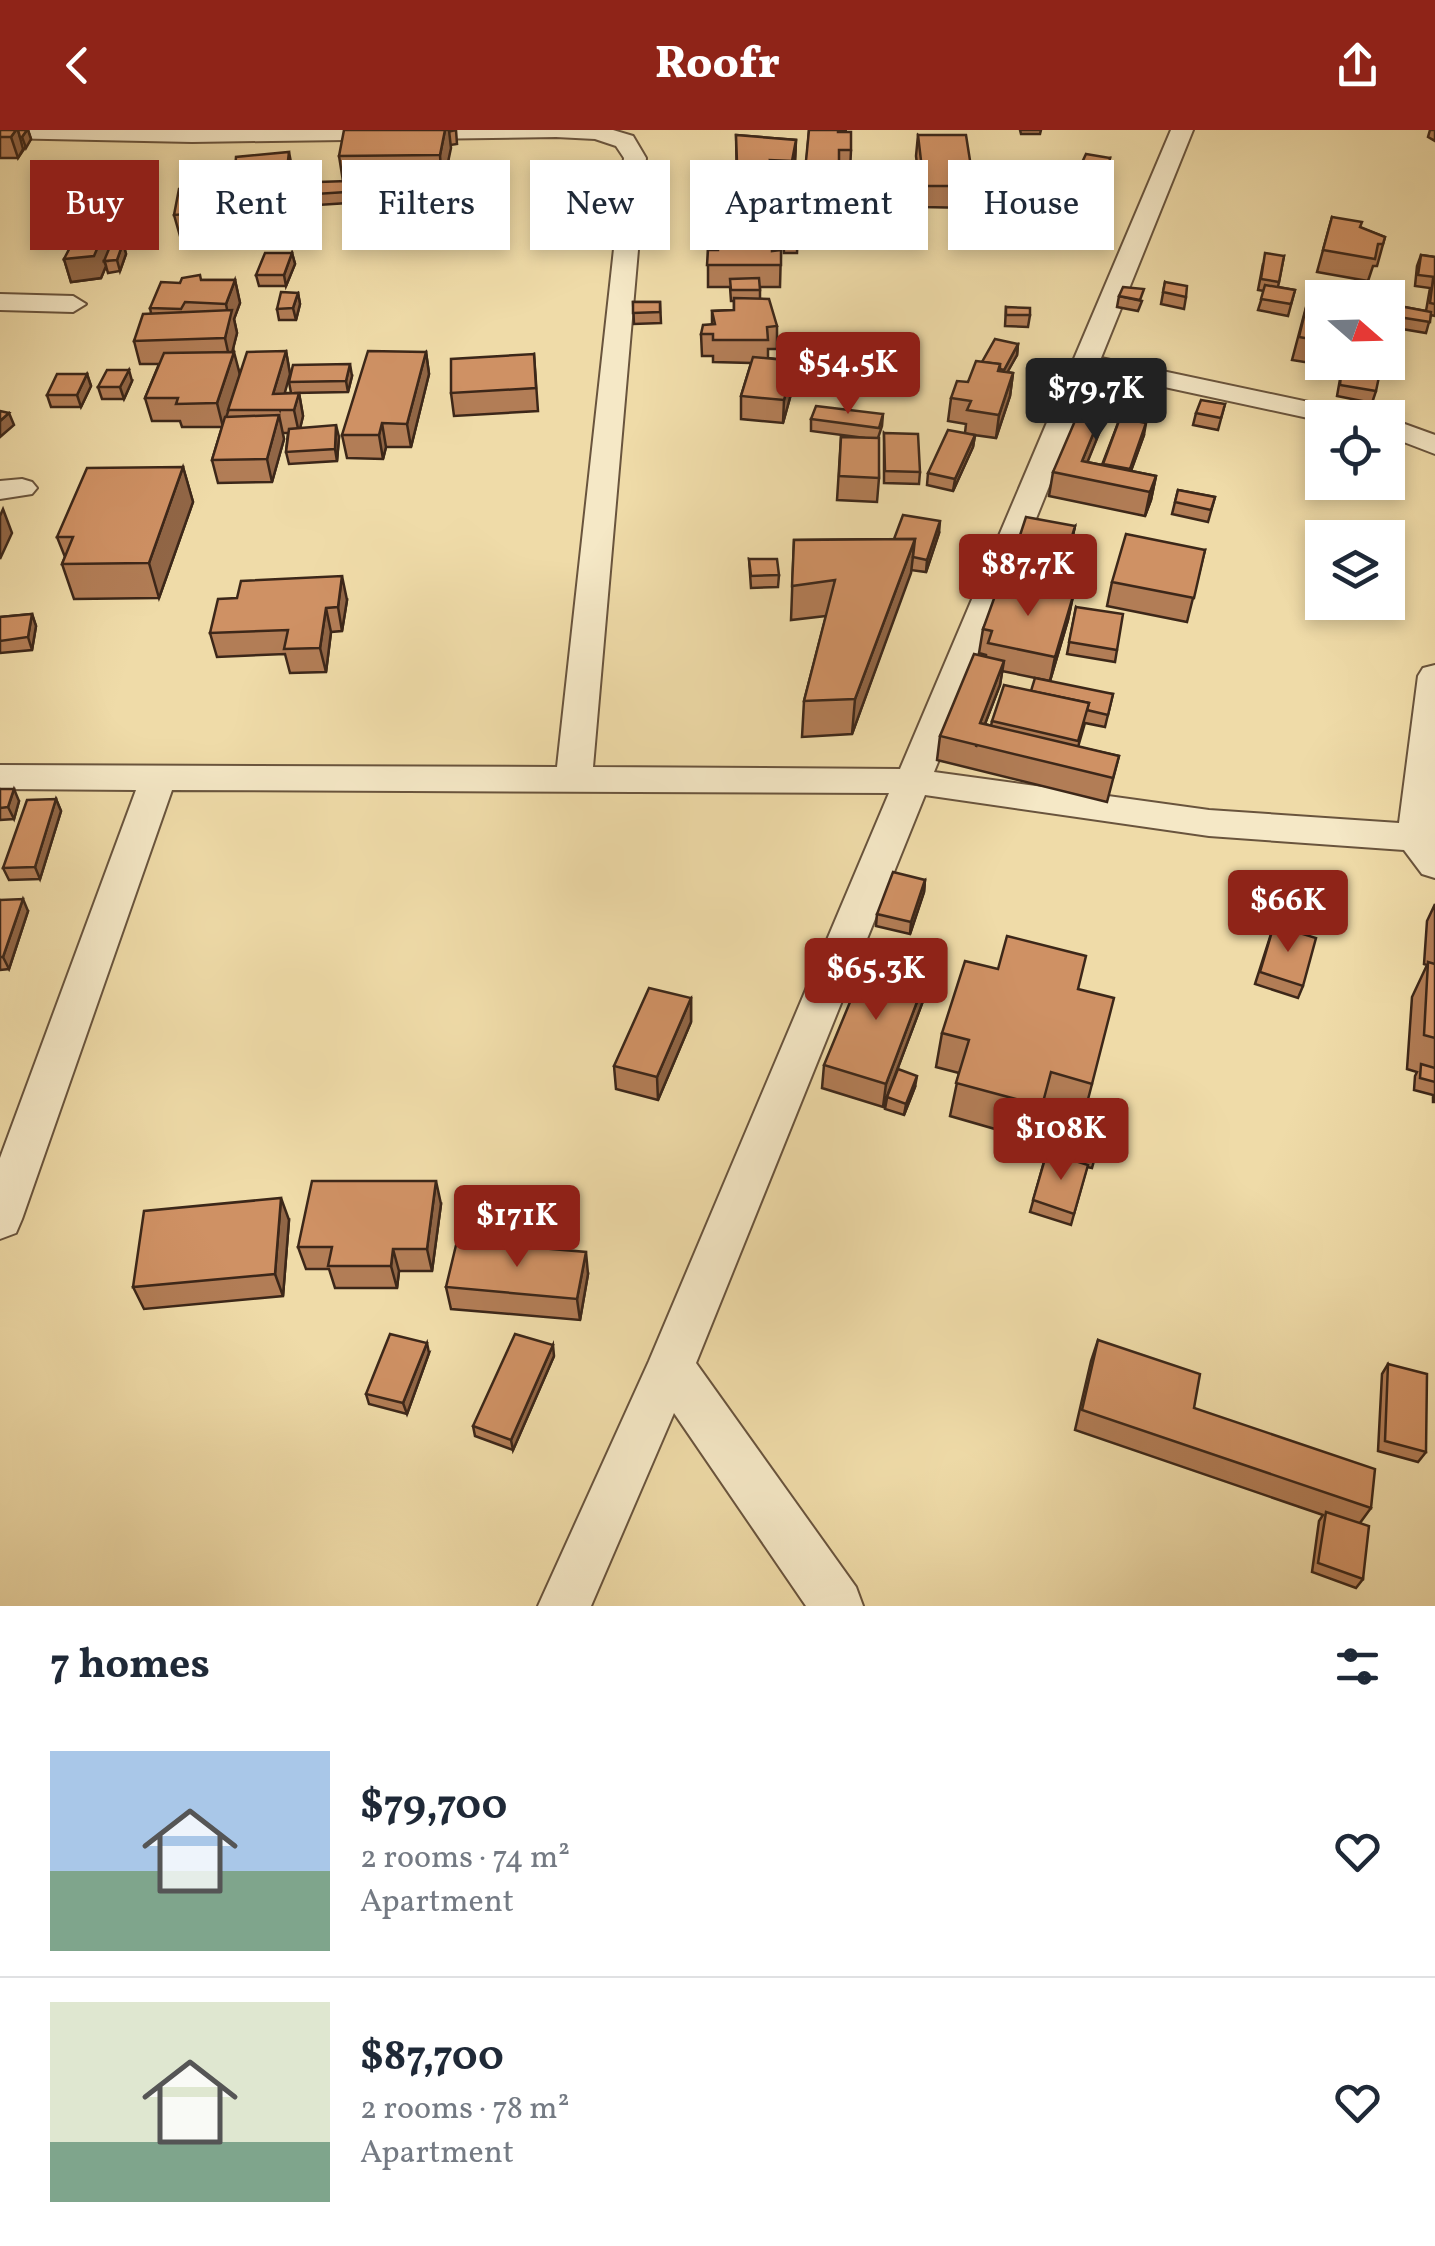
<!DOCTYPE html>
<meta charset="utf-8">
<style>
:root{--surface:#fff;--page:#f2f2f3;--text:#1f2937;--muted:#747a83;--line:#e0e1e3;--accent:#8f2418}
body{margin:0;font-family:Vollkorn,serif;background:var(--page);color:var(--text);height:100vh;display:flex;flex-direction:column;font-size:38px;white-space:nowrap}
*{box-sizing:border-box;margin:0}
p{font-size:32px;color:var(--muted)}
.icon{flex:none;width:55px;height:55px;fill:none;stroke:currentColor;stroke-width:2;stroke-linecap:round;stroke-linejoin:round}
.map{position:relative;height:1476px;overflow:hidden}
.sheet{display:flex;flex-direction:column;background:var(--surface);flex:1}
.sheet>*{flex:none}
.top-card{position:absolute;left:30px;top:30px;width:1375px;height:90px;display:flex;gap:20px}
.needle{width:65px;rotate:110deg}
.fabs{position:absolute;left:1305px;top:150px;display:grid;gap:20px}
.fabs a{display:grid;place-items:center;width:100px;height:100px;border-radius:0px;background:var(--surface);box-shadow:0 5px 15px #0003;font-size:50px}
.price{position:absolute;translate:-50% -85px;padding:0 22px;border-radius:10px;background:var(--accent);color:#fff;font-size:32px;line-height:65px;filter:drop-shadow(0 2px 5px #0008)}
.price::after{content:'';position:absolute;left:50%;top:60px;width:30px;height:22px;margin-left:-15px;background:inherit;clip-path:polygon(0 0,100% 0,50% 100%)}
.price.active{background:#222;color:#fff}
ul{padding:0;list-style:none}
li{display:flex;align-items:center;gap:30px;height:250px;padding:0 50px}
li+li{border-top:2px solid var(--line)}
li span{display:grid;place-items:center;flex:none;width:280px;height:200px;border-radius:0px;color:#555}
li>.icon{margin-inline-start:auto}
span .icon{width:120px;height:120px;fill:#fffc;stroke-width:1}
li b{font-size:42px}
h2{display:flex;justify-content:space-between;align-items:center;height:120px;padding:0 50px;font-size:42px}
.chip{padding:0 35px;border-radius:0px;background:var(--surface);box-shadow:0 5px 15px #0003;font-size:35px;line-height:90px}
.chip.active{background:var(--accent);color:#fff}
header{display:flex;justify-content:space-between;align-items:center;height:130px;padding:0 50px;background:var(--accent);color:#fff;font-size:45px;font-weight:800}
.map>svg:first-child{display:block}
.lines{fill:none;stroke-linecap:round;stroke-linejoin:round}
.minor-casing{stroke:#69543d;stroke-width:4}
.minor{fill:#f5e8c6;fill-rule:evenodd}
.wall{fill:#b27d56;stroke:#3c2719;stroke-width:2.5}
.shaded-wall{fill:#916646;stroke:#3c2719;stroke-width:2.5}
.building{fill:#cf9164;stroke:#3c2719;stroke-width:2.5}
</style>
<header><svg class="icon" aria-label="back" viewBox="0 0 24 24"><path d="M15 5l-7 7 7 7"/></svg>Roofr<svg class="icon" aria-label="share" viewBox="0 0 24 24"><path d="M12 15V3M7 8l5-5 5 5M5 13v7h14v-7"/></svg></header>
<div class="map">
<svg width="1435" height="1476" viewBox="0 0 1435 1476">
<rect width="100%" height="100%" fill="#efdba8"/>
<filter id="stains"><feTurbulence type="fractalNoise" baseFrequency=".002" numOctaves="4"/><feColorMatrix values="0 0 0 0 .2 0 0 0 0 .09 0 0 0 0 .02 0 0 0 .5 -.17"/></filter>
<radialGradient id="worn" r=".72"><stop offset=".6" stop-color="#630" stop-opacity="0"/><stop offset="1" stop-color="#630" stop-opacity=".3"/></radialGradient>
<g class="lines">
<defs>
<g id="minor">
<path d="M0 0H613L633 6 646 28 593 637 900 639 1171 0H1193L1101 228 1346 280 1360 288H1322V291L1095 242 934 642 1209 680 1399 693 1418 546 1423 538 1435 535V748L1422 744 1404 720 1209 706 925 665 696 1233 856 1457 863 1476H806L674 1283 591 1476H538L649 1231 889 663 172 660 22 1089 16 1103 0 1109V1028L136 660 0 659V635L557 637 624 28 616 16 595 9 556 7 192 12 0 8Z"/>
<path d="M0 164 73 166 86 174 73 182 0 180Z"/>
<path d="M1388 288 1435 305V324L1388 306Z"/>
<path d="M22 349 32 352 37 358 32 364 0 369V351Z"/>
</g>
</defs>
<use href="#minor" class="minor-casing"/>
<use href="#minor" class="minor"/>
</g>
<g class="wall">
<path d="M0 0H28L31 9 18 28H0Z"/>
<path d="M456 0 457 14 450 15 443 71H436L437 88 422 89 419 71 355 72 353 57H348V73L318 75 316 64 343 51 339 26Z"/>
<path d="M809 0H847H838L851 20 850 42 839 41 838 64 804 63Z"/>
<path d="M1020 0H1041L1040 4H1021Z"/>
<path d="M1430 0H1435V11L1428 7Z"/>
<path d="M736 5 796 10 795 31 792 52 771 51V55L737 54Z"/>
<path d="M918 5 974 56 972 78 922 77 916 26Z"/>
<path d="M1110 28 1105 55 1077 50 1079 39Z"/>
<path d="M310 37 312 48 310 70 295 71 293 60Z"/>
<path d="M293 43 290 69 258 71 259 78 257 101 180 106 174 85 236 57 234 51Z"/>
<path d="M843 55 910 66 909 77 843 76Z"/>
<path d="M1097 65 1095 76 1089 91 1053 84 1055 73Z"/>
<path d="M118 70 124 91 115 113H123L126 124 120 141 108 143 106 136 101 148 71 152 64 129Z"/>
<path d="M144 75 148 97 127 98 124 87Z"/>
<path d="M468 81 467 100 445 101 444 90Z"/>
<path d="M1332 87 1385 107 1377 136H1373L1368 151 1317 142Z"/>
<path d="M783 102H798L797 123H784Z"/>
<path d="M708 120H781L780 157H760V168L777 196V219H768V228L795 231 794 253 783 293 741 289V266L751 233 713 232V226H702L701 204 712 194V181L734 180V171H731L730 157H708Z"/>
<path d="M292 123 295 134 286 156H259L256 145Z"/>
<path d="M1421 125 1435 127V186L1431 185 1426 203 1390 197 1388 207V174L1426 181 1430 158 1415 156 1417 136Z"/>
<path d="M1284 126 1278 157 1295 160 1288 186 1258 180 1264 161 1258 160 1263 134Z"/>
<path d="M201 150H235L240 173 234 189 237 203 232 222 240 244 286 221 290 244 284 263H291L289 252 352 246 348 262 294 263H299L303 286 300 298 339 307 337 331 289 334 286 322 288 303H282L284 309 272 352 218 353 212 330 222 297H182L180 291H152L145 268 159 234H140L134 211 151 183 150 178 180 153Z"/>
<path d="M1165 152 1186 167 1184 179 1161 174Z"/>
<path d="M1310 162 1322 168V232H1368L1366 239 1376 261 1372 273 1337 266 1342 238 1292 230Z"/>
<path d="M298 163 300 174 296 190H279L277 179Z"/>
<path d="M1119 166 1142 171 1138 181 1117 177Z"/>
<path d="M633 172H660L661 193 634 194Z"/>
<path d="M1006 177 1030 185 1028 197 1005 196Z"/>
<path d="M1018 214 1017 225 1007 242 1013 243 1010 266 996 308 967 304 975 305 973 317 953 361 927 355 928 343 965 303 966 294 948 291 951 268 968 252 982 232Z"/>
<path d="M426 222 429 244 411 317H386L383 329 347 328 342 305Z"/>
<path d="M534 224 538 281 454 286 451 263Z"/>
<path d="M87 244 91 256 81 277H51L47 265Z"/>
<path d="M1117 246 1113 269 1087 332 1102 335 1120 288 1144 305 1131 341 1156 346 1151 370 1145 386 1049 366 1053 342Z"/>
<path d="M132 251 124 269H102L98 257Z"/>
<path d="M1225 274 1218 300 1193 295 1196 283Z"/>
<path d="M883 284 882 296 878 308 879 348 877 372 837 370 841 307 865 308 811 301V289Z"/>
<path d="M884 303 920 342 919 354 884 353Z"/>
<path d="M183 337 193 372 159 468 74 469 62 434 65 427 57 407Z"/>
<path d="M1178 360 1215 367 1208 392 1172 384Z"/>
<path d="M1075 396 1070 419 1058 463 1073 466 1068 490 1050 551 1002 541 1000 555 985 594 991 596 992 591 1031 561 1113 564 1105 597 1085 593 1078 617 1119 626 1107 672 937 630 940 606 986 527V525L979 523 983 499 1005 453 1006 448Z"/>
<path d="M939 403 926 442 911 440 852 604 802 607 804 571 826 486 791 490 794 410 894 409Z"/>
<path d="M1205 420 1187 492 1107 476 1112 452Z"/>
<path d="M749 429 779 445 778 457 751 458Z"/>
<path d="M347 470 342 501 331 502 326 542 290 543 285 524 217 527 210 503Z"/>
<path d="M1076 477 1117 520 1115 532 1067 524Z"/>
<path d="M32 484 36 496 32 520 0 523V487Z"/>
<path d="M0 659 19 671 14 689 0 690Z"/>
<path d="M56 669 61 681 40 749 9 750 3 738Z"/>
<path d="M925 750 924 762 910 804 876 796 877 784Z"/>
<path d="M0 770 28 781 9 839 0 840Z"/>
<path d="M1435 774V972H1433V965L1414 960 1415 946 1417 942 1407 939 1412 867 1427 835 1424 834 1427 791Z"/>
<path d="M1270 807 1303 856 1298 868 1255 854Z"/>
<path d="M926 848 923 871 890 959 915 957 904 985 885 979 887 968 883 977 822 958 824 935Z"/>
<path d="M1078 859 1092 954 1086 977 1095 1027 1092 1038 1087 1037 1071 1095 1030 1082 1045 1028 1043 1027 1050 994 1063 997 1066 983 1043 976 1033 1010 950 986 959 943 936 937 942 903Z"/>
<path d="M691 868V892L658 970 616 959 614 936Z"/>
<path d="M441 1074 432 1141H399L397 1158H335L329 1139H306L298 1117Z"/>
<path d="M289 1090 283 1166 144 1179 133 1157Z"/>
<path d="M588 1144 580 1190 451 1179 446 1157Z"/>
<path d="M1098 1210 1194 1278 1371 1378 1360 1393 1363 1449 1356 1458 1312 1442 1319 1391 1323 1385 1075 1300 1091 1231Z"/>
<path d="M429 1223 407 1284 369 1274 366 1264Z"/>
<path d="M554 1226 513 1320 475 1306 473 1296Z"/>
<path d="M1388 1234 1426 1322 1418 1332 1378 1321 1382 1244Z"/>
</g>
<g class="shaded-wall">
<path d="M16 0H18L23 19 18 28 11 7Z"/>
<path d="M27 0H28L31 9 26 18 22 7Z"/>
<path d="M445 0H449L451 18 444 51 445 58 443 71 440 25Z"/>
<path d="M796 10 795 31 792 52V31Z"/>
<path d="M289 22 293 43 290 69 286 48Z"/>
<path d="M310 37 312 48 310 70 308 59Z"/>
<path d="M255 56 259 78 257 101 253 79Z"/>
<path d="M118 70 124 91 108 131H104L106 136 101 148 71 152 64 129Z"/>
<path d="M123 113 126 124 120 141 117 130Z"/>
<path d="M292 123 295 134 286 156 284 145Z"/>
<path d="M235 150 240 173 234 189 237 203 230 231 225 208 229 190 226 174Z"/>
<path d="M298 163 300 174 296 190 293 178Z"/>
<path d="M1018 214 1017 225 1002 252 1004 240Z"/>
<path d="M286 221 290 244 280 280 273 264Z"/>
<path d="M234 222 240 245 223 297 217 273Z"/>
<path d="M426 222 429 244 411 317 407 294Z"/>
<path d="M795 231 794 253 783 293 784 270Z"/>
<path d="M350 234 352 246 348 262 346 251Z"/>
<path d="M129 240 132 251 124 269 120 257Z"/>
<path d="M1013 243 1010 266 996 308 999 285Z"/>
<path d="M87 244 91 256 81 277 77 265Z"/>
<path d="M1117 246 1113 269 1081 348 1082 331Z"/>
<path d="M299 263 303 286 299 303 294 280Z"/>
<path d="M9 283 14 295 0 307V291Z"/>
<path d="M279 285 284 309 272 352 267 329Z"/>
<path d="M382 293 386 317 383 329 379 305Z"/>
<path d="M1146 293 1144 305 1127 351 1130 339Z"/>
<path d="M336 295 339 307 337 331 335 319Z"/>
<path d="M975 305 973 317 953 361 955 349Z"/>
<path d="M183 337 193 372 159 468 149 433Z"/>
<path d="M1156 346 1151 370 1145 386 1150 362Z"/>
<path d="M3 379 12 403 0 429V386Z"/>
<path d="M940 391 939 403 926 442 927 430Z"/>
<path d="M1075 396 1070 419 1052 481 1057 457Z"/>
<path d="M915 409 911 443 852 604 855 569Z"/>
<path d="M342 446 347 470 342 501 338 477Z"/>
<path d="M1073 466 1068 490 1050 551 1055 527Z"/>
<path d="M326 478 331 502 326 542 320 518Z"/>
<path d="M32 484 36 496 32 520 28 507Z"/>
<path d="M1004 531 1000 555 976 617 980 593Z"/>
<path d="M14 659 19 671 14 689 8 677Z"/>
<path d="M56 669 61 681 40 749 35 737Z"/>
<path d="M925 750 924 762 910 804 911 792Z"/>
<path d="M23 769 28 781 9 839 3 827Z"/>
<path d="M926 848 923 871 883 977 886 954Z"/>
<path d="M691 868V892L658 970 657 947Z"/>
<path d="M917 946 915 957 904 985 906 974Z"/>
<path d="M436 1051 441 1074 432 1141 427 1119Z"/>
<path d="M281 1068 289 1090 283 1166 275 1144Z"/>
<path d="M393 1119 399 1141 397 1158 391 1136Z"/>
<path d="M586 1122 588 1144 580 1190 577 1169Z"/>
<path d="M427 1213 429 1223 407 1284 403 1273Z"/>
<path d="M553 1215 554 1226 513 1320 511 1310Z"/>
</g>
<g class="building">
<path d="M0 0H16L11 7H0Z"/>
<path d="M18 0H27L22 7H20Z"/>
<path d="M344 0H445L440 25 339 26Z"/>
<path d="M809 0H838V2H851V20H839V42L805 41Z"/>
<path d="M736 5 796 10 792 31 770 30 771 34 737 33Z"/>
<path d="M918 5H966L974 56H924Z"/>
<path d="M289 22 286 48 234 51 236 27Z"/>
<path d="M1086 24 1110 28 1107 44 1079 39Z"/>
<path d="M310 37 308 59 293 60 295 38Z"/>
<path d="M443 37 440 49 352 51 355 38Z"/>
<path d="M347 51 346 62 316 64 318 52Z"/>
<path d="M843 55 908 56 910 66 844 65Z"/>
<path d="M255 56 253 79 174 85 179 59Z"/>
<path d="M1063 59 1097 65 1091 80 1055 73Z"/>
<path d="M436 67V77L421 78 418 68Z"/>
<path d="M118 70 94 126 64 129 94 71Z"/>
<path d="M444 70H467L466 89 444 90Z"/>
<path d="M144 75 145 86 124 87 128 76Z"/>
<path d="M1332 87 1362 92 1360 97 1385 107 1383 114H1378L1375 129 1323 120Z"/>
<path d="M719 102H772V121L781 120V135H707L708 120H718Z"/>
<path d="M783 102H798L797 112H784Z"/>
<path d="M123 113 117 130 104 131 111 114Z"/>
<path d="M265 123H292L284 145H256Z"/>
<path d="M1265 123 1284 126 1279 152 1261 149Z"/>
<path d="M1421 125 1435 127V147L1418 145Z"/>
<path d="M200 145 201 150H235L226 174 185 172 181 179 150 178 161 152 180 153 182 148Z"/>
<path d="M759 148 760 160H731L730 149Z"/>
<path d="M1433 149 1435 150V174L1430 173Z"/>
<path d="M1165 152 1187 156 1186 167 1163 162Z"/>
<path d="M1265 155 1295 160 1291 174 1261 169Z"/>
<path d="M1123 157 1144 159 1140 170 1119 166Z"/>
<path d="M281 162 298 163 293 178 277 179Z"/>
<path d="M1310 162 1340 168H1322V211L1299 207Z"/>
<path d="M1351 164 1374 168H1350Z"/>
<path d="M734 168 769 169 777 196 767 197 768 210H713V204H701L703 195 715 194 712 181 734 180Z"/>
<path d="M633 172H660V182L633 183Z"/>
<path d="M1388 174 1395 175 1389 201H1388Z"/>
<path d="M1394 175 1431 182 1430 192 1392 186Z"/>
<path d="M1006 177 1030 178V185H1006Z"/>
<path d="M232 180 225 208 134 211 143 184Z"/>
<path d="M995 209 1018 214 1004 240 1000 239V234L982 232Z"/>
<path d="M286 221 273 264 299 263 294 280H228L247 222Z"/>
<path d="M368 221 426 222 407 294 382 293 379 305H342Z"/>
<path d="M234 222 217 273 176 274 178 268H145L164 223Z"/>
<path d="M534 224 536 258 451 263V229Z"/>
<path d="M753 227 795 231 784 270 741 266Z"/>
<path d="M976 231 1000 234 998 241 1013 243 999 285 967 280 971 271 951 268 957 251 968 252Z"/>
<path d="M350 234 346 251 289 252 293 235Z"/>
<path d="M1342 235 1380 242 1376 261 1340 255Z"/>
<path d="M107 240H129L120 257H98Z"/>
<path d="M1096 242 1117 246 1082 331 1156 346 1150 362 1053 342Z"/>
<path d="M57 244H87L77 265H47Z"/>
<path d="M1201 270 1225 274 1221 288 1196 283Z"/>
<path d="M816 276 883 284 879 298 811 289Z"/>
<path d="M0 281 9 283 0 291Z"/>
<path d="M279 285 267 329 212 330 225 287Z"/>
<path d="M1120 288 1146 293 1130 339 1103 334Z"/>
<path d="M336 295 335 319 286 322 289 299Z"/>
<path d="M948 300 975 305 955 349 928 343Z"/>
<path d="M884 303 918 304 920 342 885 341Z"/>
<path d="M841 307 879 308V348L839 346Z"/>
<path d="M183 337 149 433 62 434 73 407H57L87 338Z"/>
<path d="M1178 360 1215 367 1211 380 1175 372Z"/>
<path d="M903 385 940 391 927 430 913 427 915 409H894Z"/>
<path d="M1026 387 1075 396 1057 457 1006 448Z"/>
<path d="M1126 404 1205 420 1194 468 1112 452Z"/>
<path d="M915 409 855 569 804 571 835 450 792 456 794 410Z"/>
<path d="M749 429H777L779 445 751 446Z"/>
<path d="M342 446 338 477 326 478 320 518 284 519 288 500 210 503 218 469 237 468 241 451Z"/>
<path d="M1000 452 1073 466 1055 527 988 513 992 501 983 499Z"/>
<path d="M1076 477 1123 484 1117 520 1069 512Z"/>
<path d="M32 484 28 507 0 511V487Z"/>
<path d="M974 524 1004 531 980 593 1119 626 1113 648 940 606Z"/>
<path d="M1035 548 1113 564 1108 585 1087 580 1089 573 1031 561Z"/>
<path d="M1004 555 1089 573 1078 611 992 591Z"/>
<path d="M0 659H14L8 677 0 678Z"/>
<path d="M56 669 35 737 3 738 27 670Z"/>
<path d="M893 742 925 750 911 792 877 784Z"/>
<path d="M23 769 3 827H0V770Z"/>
<path d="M1274 795 1316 808 1303 856 1260 842Z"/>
<path d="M1007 806 1086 826 1078 859 1114 868 1092 954 1051 942 1042 976 956 953 969 910 942 903 965 831 998 839Z"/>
<path d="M867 831 926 848 886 954 824 935Z"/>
<path d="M1428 832 1435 834V908L1424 905Z"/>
<path d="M649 858 691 868 657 947 614 936Z"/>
<path d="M1421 934 1435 938V952L1420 948Z"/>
<path d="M898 939 917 946 906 974 887 967Z"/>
<path d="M1068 973 1104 981 1095 1027 1046 1015 1050 994 1064 997Z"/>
<path d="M1047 1022 1088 1035 1074 1084 1033 1070Z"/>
<path d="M312 1051H436L427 1119H393L391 1136H328L332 1117H298Z"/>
<path d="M281 1068 275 1144 133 1157 144 1081Z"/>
<path d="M457 1111 586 1122 577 1169 446 1157Z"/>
<path d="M390 1204 427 1213 403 1273 366 1264Z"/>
<path d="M515 1204 553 1215 511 1310 473 1296Z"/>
<path d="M1098 1210 1200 1244 1194 1278 1375 1339 1371 1378 1082 1280Z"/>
<path d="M1388 1234 1427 1244 1426 1322 1385 1311Z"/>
<path d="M1326 1382 1369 1396 1363 1449 1318 1433Z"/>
</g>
<rect width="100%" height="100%" filter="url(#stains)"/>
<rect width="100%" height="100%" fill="url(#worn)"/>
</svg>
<div class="fabs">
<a><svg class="needle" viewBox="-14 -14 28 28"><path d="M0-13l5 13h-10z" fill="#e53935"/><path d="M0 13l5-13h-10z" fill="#747a83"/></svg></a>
<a><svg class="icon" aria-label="locate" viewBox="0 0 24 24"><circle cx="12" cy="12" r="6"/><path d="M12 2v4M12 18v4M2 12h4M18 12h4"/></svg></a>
<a><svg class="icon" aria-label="layers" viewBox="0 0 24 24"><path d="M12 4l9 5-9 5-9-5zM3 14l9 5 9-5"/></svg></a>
</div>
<b class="price" style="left:848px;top:287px">$54.5K</b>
<b class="price active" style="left:1096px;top:313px">$79.7K</b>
<b class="price" style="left:1028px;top:489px">$87.7K</b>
<b class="price" style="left:1288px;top:825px">$66K</b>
<b class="price" style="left:876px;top:893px">$65.3K</b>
<b class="price" style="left:1061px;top:1053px">$108K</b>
<b class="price" style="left:517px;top:1140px">$171K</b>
<div class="top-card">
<a class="chip active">Buy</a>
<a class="chip">Rent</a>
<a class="chip">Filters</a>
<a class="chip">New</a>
<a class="chip">Apartment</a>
<a class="chip">House</a>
</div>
</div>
<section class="sheet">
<h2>7 homes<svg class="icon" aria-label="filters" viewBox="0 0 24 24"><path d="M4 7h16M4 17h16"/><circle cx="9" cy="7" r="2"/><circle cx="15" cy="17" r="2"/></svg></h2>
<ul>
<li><span style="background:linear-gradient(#a9c7e8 60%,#7fa58c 0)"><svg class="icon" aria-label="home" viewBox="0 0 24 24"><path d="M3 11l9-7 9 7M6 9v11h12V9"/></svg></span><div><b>$79,700</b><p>2 rooms · 74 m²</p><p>Apartment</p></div><svg class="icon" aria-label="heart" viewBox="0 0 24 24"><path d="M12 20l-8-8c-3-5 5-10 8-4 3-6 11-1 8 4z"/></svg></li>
<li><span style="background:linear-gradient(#dfe7d0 70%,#7fa58c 0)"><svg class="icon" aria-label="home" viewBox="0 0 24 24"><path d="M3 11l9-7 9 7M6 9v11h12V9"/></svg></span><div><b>$87,700</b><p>2 rooms · 78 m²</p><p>Apartment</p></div><svg class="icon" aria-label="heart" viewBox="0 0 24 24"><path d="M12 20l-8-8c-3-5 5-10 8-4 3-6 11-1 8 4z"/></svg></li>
</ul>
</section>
